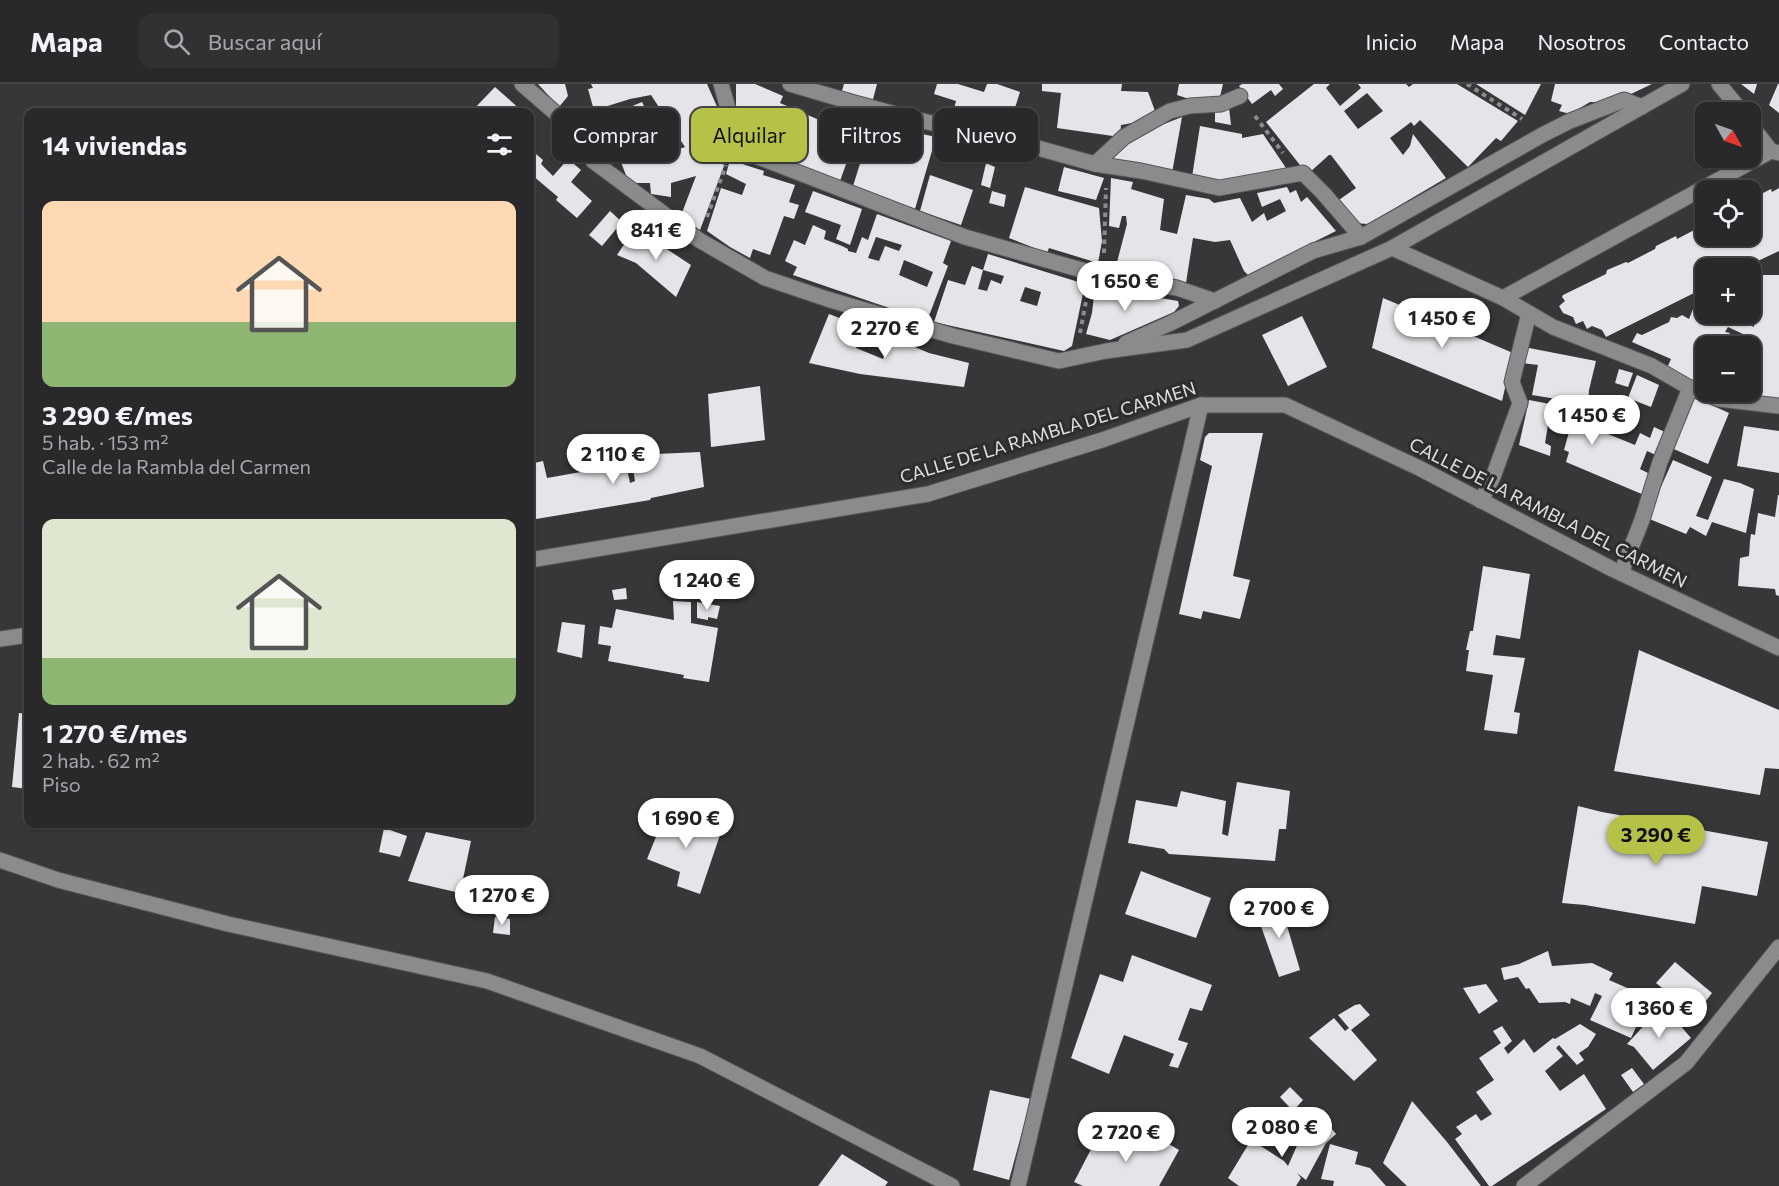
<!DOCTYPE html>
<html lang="es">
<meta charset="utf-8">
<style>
:root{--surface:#29292c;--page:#313134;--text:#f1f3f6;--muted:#a5a6a9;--line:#454548;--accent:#b6c148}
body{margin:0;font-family:Commissioner,sans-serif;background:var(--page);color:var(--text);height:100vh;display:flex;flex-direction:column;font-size:22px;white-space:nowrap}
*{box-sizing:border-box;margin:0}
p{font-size:20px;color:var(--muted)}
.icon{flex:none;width:33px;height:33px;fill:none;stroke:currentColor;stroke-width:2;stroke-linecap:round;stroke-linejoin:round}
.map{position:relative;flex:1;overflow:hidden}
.drawer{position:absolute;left:24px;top:24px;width:510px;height:720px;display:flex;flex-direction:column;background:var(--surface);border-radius:12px;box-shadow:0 2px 4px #0004,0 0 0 2px var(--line)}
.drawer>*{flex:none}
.guide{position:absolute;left:552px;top:24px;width:570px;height:54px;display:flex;gap:12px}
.needle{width:39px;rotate:130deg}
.controls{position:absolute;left:1695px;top:18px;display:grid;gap:12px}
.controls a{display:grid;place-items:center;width:66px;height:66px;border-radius:12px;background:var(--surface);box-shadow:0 2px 4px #0004,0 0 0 2px var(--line);font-size:30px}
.price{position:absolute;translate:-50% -51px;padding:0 14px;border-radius:21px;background:#fff;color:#222;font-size:20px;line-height:39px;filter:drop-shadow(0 2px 3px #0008)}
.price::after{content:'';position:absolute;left:50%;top:36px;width:18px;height:14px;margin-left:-9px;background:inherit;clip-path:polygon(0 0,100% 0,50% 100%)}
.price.selected{background:var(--accent);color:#111}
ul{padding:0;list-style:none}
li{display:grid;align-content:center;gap:12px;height:318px;padding:0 18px}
li span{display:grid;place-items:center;height:186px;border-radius:12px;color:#555}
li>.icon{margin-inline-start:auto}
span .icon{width:108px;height:108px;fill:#fffc;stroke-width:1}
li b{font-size:26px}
h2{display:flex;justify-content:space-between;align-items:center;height:72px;padding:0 18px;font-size:26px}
.tag{padding:0 21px;border-radius:12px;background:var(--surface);box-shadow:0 2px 4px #0004,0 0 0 2px var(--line);font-size:21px;line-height:54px}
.tag.selected{background:var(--accent);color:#111}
header{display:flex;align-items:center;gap:36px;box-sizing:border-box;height:84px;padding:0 30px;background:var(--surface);border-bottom:2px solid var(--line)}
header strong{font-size:28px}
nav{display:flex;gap:33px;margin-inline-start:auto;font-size:21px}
.search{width:420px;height:54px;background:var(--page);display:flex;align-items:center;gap:15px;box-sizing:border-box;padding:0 21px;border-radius:12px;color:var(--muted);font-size:22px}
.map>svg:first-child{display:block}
.building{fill:#e5e4e8;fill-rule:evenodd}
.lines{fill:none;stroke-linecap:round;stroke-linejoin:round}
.lane-casing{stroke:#555457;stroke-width:17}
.street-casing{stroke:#555457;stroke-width:17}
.path{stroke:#8c8c8e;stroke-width:4;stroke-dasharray:4.5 4.5;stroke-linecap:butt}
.lane{stroke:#8b8a8d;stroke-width:15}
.street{stroke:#8b8a8d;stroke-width:15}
.labels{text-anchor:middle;stroke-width:6;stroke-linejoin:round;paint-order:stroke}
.street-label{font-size:18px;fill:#e0dfe1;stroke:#2d2d2f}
</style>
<header>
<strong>Mapa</strong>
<div class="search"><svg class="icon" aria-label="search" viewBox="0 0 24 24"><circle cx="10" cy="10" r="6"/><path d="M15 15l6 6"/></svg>Buscar aquí</div>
<nav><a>Inicio</a><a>Mapa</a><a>Nosotros</a><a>Contacto</a></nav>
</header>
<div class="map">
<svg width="1779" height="1102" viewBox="0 0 1779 1102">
<rect width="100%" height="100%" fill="#37373a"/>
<g class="building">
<path d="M538 0H565L568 12 559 23Z"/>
<path d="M591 0H707L727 45 714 61 724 82 700 146 680 134 696 92 671 99V113L651 110 650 99H629L604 34 642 18 650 34 658 31 665 43 672 67 678 70 676 66 685 63 651 11 630 15 598 25 597 22 593 23 588 5 593 4Z"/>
<path d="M736 0H755L783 12 780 19 840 45 833 61 850 69 840 97 757 68 771 39 736 24Z"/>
<path d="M844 0H877L872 19 841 10Z"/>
<path d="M937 0H958L984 8 987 0H997L1020 8 1008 46 953 29 956 17 934 10Z"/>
<path d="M1042 0H1122L1121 7 1148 8 1155 27 1138 38 1121 41 1120 53 1057 44 1061 9 1042 7Z"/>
<path d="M1179 0H1223L1219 17 1198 18 1177 11Z"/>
<path d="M1242 0H1279L1283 5 1275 12 1271 6 1252 20 1239 2Z"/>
<path d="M1314 0H1330L1326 4 1340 22 1361 4 1358 0H1406L1409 3 1413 0H1457L1518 37 1501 57 1496 54 1468 83 1420 36 1414 42 1411 38 1390 54 1403 71 1410 62 1413 50 1446 94 1368 140 1354 139 1336 118 1356 104 1331 71H1329L1309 89 1307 90 1266 38ZM1367 9 1383 27 1358 45 1344 27Z"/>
<path d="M1476 0H1541L1525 31Z"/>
<path d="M1555 0H1652L1612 19 1590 18 1570 30 1559 27 1562 21 1551 17Z"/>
<path d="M1741 0H1757L1754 10Z"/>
<path d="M1778 0H1779V29L1769 21Z"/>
<path d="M495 3 513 19 523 28H471Z"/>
<path d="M1229 24 1231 41 1215 38V28Z"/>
<path d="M1182 33 1172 89 1112 79 1114 66 1159 42Z"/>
<path d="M867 35 895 44 936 53 915 125 853 102 864 67 853 63Z"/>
<path d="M1200 42 1242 50V54L1263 50 1288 87 1232 99 1192 93Z"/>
<path d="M530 65 543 76 541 80 553 92 568 75 581 86 571 98 592 117 577 134 556 116 558 113 532 91 530 95Z"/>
<path d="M730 76 764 87 763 91 795 101 789 118 799 121 794 135 784 132 770 171 753 165 750 174 730 163 707 147 721 104 742 111 746 100 726 90Z"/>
<path d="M986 79 995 83 990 104 981 101Z"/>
<path d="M1064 83 1104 94 1096 116 1058 107Z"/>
<path d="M930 91 973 106 961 141 920 127Z"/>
<path d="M1111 94 1133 98 1131 105 1164 115 1160 146 1177 150 1186 111 1209 115 1214 119 1240 114 1252 138 1264 129 1267 137 1286 127 1280 115 1262 123 1257 109 1287 103 1290 109 1296 106 1301 118 1307 113 1336 147 1248 191 1244 187 1230 156 1215 158 1193 154 1186 199 1116 182 1127 140 1126 132H1122L1119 144 1109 142Z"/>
<path d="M1025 103 1099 124 1102 157 1098 179 1049 164 1047 169 1009 154Z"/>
<path d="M1779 104V167L1743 184H1706V203L1606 253 1602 246 1592 242 1587 245 1583 237 1576 240 1573 233 1563 229 1559 222 1565 217 1562 213 1563 211 1606 190 1607 186 1626 178 1628 179 1655 165 1656 162 1676 152 1677 155 1702 142 1706 138V152H1750L1751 115 1771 105 1772 108Z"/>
<path d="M813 107 862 125 850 161 836 155 841 141 805 128Z"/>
<path d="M992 107 1006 111 1004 123 989 119Z"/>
<path d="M610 127 622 138 602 162 589 151Z"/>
<path d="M877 130 951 157 943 179 948 182 927 237 793 191 797 183 785 177 794 156 805 161 813 141 826 147 824 155 842 162 848 165V167L856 169 862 153 868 156ZM876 153 902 161 899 167 885 162 879 177 868 174ZM904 176 933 188 927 203 899 191Z"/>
<path d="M635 144 691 181 676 213 636 179 617 171Z"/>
<path d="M988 170 1085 200 1072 262 1064 267 934 238 948 196 965 201 972 182 983 186 978 205 987 207 991 196 1001 200 1004 192 983 186ZM1025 203 1041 208 1037 222 1020 217Z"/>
<path d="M1754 191H1779V316H1759L1743 308H1750V262H1743V250L1728 243 1725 248 1730 249 1723 262H1706V303L1667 284 1671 275 1632 258 1637 249 1642 251 1669 238 1671 233 1677 234 1682 231 1689 235 1696 218 1706 222V230H1723L1754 243Z"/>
<path d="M1095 203 1178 217 1179 222 1174 228 1110 256 1086 250 1092 229Z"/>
<path d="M1383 214 1414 227 1420 220 1426 223 1427 229 1426 232 1513 269 1502 317 1372 264Z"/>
<path d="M829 230 847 237 842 252 859 259 856 264 883 275 891 253 929 269 969 279 964 303 860 290 809 279Z"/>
<path d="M1302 232 1327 283 1288 302 1262 251Z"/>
<path d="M1524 263 1596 277 1589 306 1588 320 1532 311 1538 281 1522 279Z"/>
<path d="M1619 285 1633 289 1628 303 1615 299Z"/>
<path d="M1637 291 1659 301 1651 323 1628 314Z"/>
<path d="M760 302 765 356 711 363 708 310Z"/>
<path d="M1689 311 1729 329 1708 380 1669 363Z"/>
<path d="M1529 316 1586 327 1581 339 1635 361 1640 349 1650 354 1654 343 1667 349 1658 372 1647 367 1640 385 1652 391 1644 411 1566 378 1569 368 1564 366 1569 348 1576 350 1579 340 1548 341 1545 359 1551 362 1550 372 1519 361Z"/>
<path d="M1744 342 1779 347V389L1737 382Z"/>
<path d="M1209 349H1263L1233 492 1250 496 1240 535 1203 527 1201 535 1179 530 1212 382 1200 376 1205 353Z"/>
<path d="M700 368 704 403 651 414 650 416 530 436V380L543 377 547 394 626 380 630 399 635 397 632 379 659 375 656 370Z"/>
<path d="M1673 376 1712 393 1696 432 1708 436 1724 395 1740 399 1754 405 1746 449 1712 438 1706 452 1690 443 1686 450 1647 434Z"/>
<path d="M1778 411H1779V512L1776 511 1775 505 1738 502 1740 474 1749 472 1750 457 1751 450 1755 451 1758 429 1775 433Z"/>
<path d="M1483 482 1530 490 1520 555 1496 551 1493 571 1525 574 1514 628 1520 629 1517 650 1484 646 1493 591 1466 587 1469 566H1466L1470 547H1473Z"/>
<path d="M626 504 627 515 614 516 612 506Z"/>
<path d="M673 517 691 518V539L718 544 709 598 683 594 684 591 608 577 611 562 598 560 600 542 612 544 616 525 674 536Z"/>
<path d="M697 518 720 522 717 535 708 533V536L697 534Z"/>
<path d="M562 538 585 541 582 574 557 568Z"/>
<path d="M1639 566 1779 626V685L1765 684 1760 711 1614 687Z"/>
<path d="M19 629 28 630V705L12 703Z"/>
<path d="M1237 698 1290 707 1286 745H1279L1275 777 1169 770 1164 765 1128 759 1136 716 1177 723 1181 707 1226 717 1222 750 1228 752Z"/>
<path d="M1578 722 1602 728 1768 758 1757 812 1702 802 1695 840 1585 821 1562 819Z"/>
<path d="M667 726 722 745 700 810 677 802 680 788 647 775Z"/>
<path d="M384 744 407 752 400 773 379 768Z"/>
<path d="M426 748 471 757 460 809 408 797Z"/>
<path d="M1141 787 1211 814 1196 854 1125 830Z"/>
<path d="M1280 818 1300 886 1279 893 1256 828Z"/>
<path d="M495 833 510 835V851L493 849Z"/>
<path d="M1548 867 1552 882 1592 879 1613 889 1609 896 1632 906 1647 919 1631 954 1590 936 1602 912 1595 909 1590 922 1571 914 1570 920 1565 918 1539 919 1529 904 1526 905 1518 893 1504 896 1501 884 1519 880Z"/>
<path d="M1132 871 1212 901 1202 927 1190 924 1178 956 1188 959 1178 984 1169 982 1174 970 1124 951 1109 990 1071 974 1100 890 1123 898Z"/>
<path d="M1675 878 1712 909 1695 931 1656 899Z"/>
<path d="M1486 900 1498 917 1479 930 1463 904Z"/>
<path d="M1360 920 1370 931 1351 946 1377 976 1354 997 1309 954 1334 934 1345 947 1349 944 1338 931 1355 921Z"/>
<path d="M1661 923 1670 935 1673 933 1691 954 1653 986 1634 963 1627 960Z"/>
<path d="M1580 940 1596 950 1588 963 1579 969 1584 976 1577 981 1559 961 1556 964 1563 972 1545 987 1560 1007 1584 990 1606 1025 1492 1102H1489L1455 1055 1462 1050 1456 1043 1476 1030 1481 1037 1492 1030 1476 1008 1494 996 1479 974 1501 959 1493 947 1502 942 1512 957 1504 964 1508 970 1524 955 1534 969 1553 954 1555 955Z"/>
<path d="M1632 984 1644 1000 1633 1008 1621 991Z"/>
<path d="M1290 1003 1303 1016 1293 1027 1280 1013Z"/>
<path d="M990 1006 1031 1015 1009 1096 973 1086Z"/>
<path d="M1412 1017 1447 1058 1481 1102H1407L1383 1079Z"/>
<path d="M1287 1031 1312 1050 1314 1047 1312 1045 1323 1034 1336 1050 1326 1059 1306 1096 1297 1089 1301 1094 1296 1102H1239L1228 1094 1251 1056 1284 1077 1288 1082 1299 1057 1279 1042Z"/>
<path d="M1101 1046 1144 1067 1152 1050 1179 1066 1159 1102H1083L1074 1098Z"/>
<path d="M1330 1060 1358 1068 1355 1080 1370 1084 1386 1102H1333L1334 1097 1321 1095Z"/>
<path d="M842 1070 888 1098 885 1102H818Z"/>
</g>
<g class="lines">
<defs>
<g id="lane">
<path d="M0 776 58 796 228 840 487 897 700 972 952 1102"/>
<path d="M1018 1102 1201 321"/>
</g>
<g id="street">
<path d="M522 0 560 33 593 77 699 156 765 194 827 215 953 252 1059 277 1106 267 1187 256 1392 164 1682 0"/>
<path d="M721 0 735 49 745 68 965 153 1103 192 1177 204 1215 217"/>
<path d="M790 0 851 18 914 35 1020 59 1095 80 1141 87 1219 104 1303 89 1324 110 1361 153"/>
<path d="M1719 0 1742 28"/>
<path d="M1750 40 1771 67"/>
<path d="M1095 80 1124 53 1170 27 1190 22 1221 20 1240 12"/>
<path d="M1392 164 1503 214 1771 67 1779 69"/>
<path d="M1503 214 1553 243 1652 282 1690 304 1719 315 1779 322"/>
<path d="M1126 259 1171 239 1313 167 1361 153 1544 50 1570 37 1624 16 1642 23"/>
<path d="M1481 417 1493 393 1520 319 1512 298 1529 229"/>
<path d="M530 476 928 410 1102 356 1201 321H1285L1419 384 1610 484 1779 564"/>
<path d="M1621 489 1642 436 1660 378 1690 304"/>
<path d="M0 555 28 551"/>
<path d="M1524 1102 1686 979 1779 863"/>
</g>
</defs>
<use href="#lane" class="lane-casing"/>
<use href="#street" class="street-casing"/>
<g class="path">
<path d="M1467 0 1522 35"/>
<path d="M1255 32 1283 69"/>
<path d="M707 133 726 81"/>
<path d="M1104 169 1106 104"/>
<path d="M1080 249 1087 212"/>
</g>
<use href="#lane" class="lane"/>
<use href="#street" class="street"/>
</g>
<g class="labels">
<g class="street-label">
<text transform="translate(1048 349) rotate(-17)" y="6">CALLE DE LA RAMBLA DEL CARMEN</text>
<text transform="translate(1548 429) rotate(27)" y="6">CALLE DE LA RAMBLA DEL CARMEN</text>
</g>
</g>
</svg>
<div class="controls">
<a><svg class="needle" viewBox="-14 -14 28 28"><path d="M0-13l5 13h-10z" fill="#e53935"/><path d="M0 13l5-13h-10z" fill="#a5a6a9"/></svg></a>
<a><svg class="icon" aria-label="locate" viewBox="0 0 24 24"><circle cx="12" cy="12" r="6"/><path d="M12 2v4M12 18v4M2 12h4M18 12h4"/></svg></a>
<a>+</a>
<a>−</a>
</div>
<b class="price" style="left:656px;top:177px">841 €</b>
<b class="price" style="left:1125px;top:228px">1 650 €</b>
<b class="price" style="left:1442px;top:265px">1 450 €</b>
<b class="price" style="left:885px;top:275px">2 270 €</b>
<b class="price" style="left:1592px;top:362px">1 450 €</b>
<b class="price" style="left:613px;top:401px">2 110 €</b>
<b class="price" style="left:707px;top:527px">1 240 €</b>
<b class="price" style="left:686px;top:765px">1 690 €</b>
<b class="price selected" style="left:1656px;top:782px">3 290 €</b>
<b class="price" style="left:502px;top:842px">1 270 €</b>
<b class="price" style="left:1279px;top:855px">2 700 €</b>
<b class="price" style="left:1659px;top:955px">1 360 €</b>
<b class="price" style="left:1282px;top:1074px">2 080 €</b>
<b class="price" style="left:1126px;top:1079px">2 720 €</b>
<div class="guide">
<a class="tag">Comprar</a>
<a class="tag selected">Alquilar</a>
<a class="tag">Filtros</a>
<a class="tag">Nuevo</a>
</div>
<section class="drawer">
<h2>14 viviendas<svg class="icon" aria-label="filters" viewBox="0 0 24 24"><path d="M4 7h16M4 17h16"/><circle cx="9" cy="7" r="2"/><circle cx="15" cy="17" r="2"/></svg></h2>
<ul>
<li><span style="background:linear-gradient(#ffd9b3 65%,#8fb573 0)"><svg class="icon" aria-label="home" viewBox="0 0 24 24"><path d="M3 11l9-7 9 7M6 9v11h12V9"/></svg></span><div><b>3 290 €/mes</b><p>5 hab. · 153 m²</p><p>Calle de la Rambla del Carmen</p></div></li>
<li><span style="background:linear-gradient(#dfe7d0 75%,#8fb573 0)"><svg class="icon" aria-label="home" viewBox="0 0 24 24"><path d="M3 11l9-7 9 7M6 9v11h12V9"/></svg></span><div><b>1 270 €/mes</b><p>2 hab. · 62 m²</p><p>Piso</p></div></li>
</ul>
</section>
</div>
